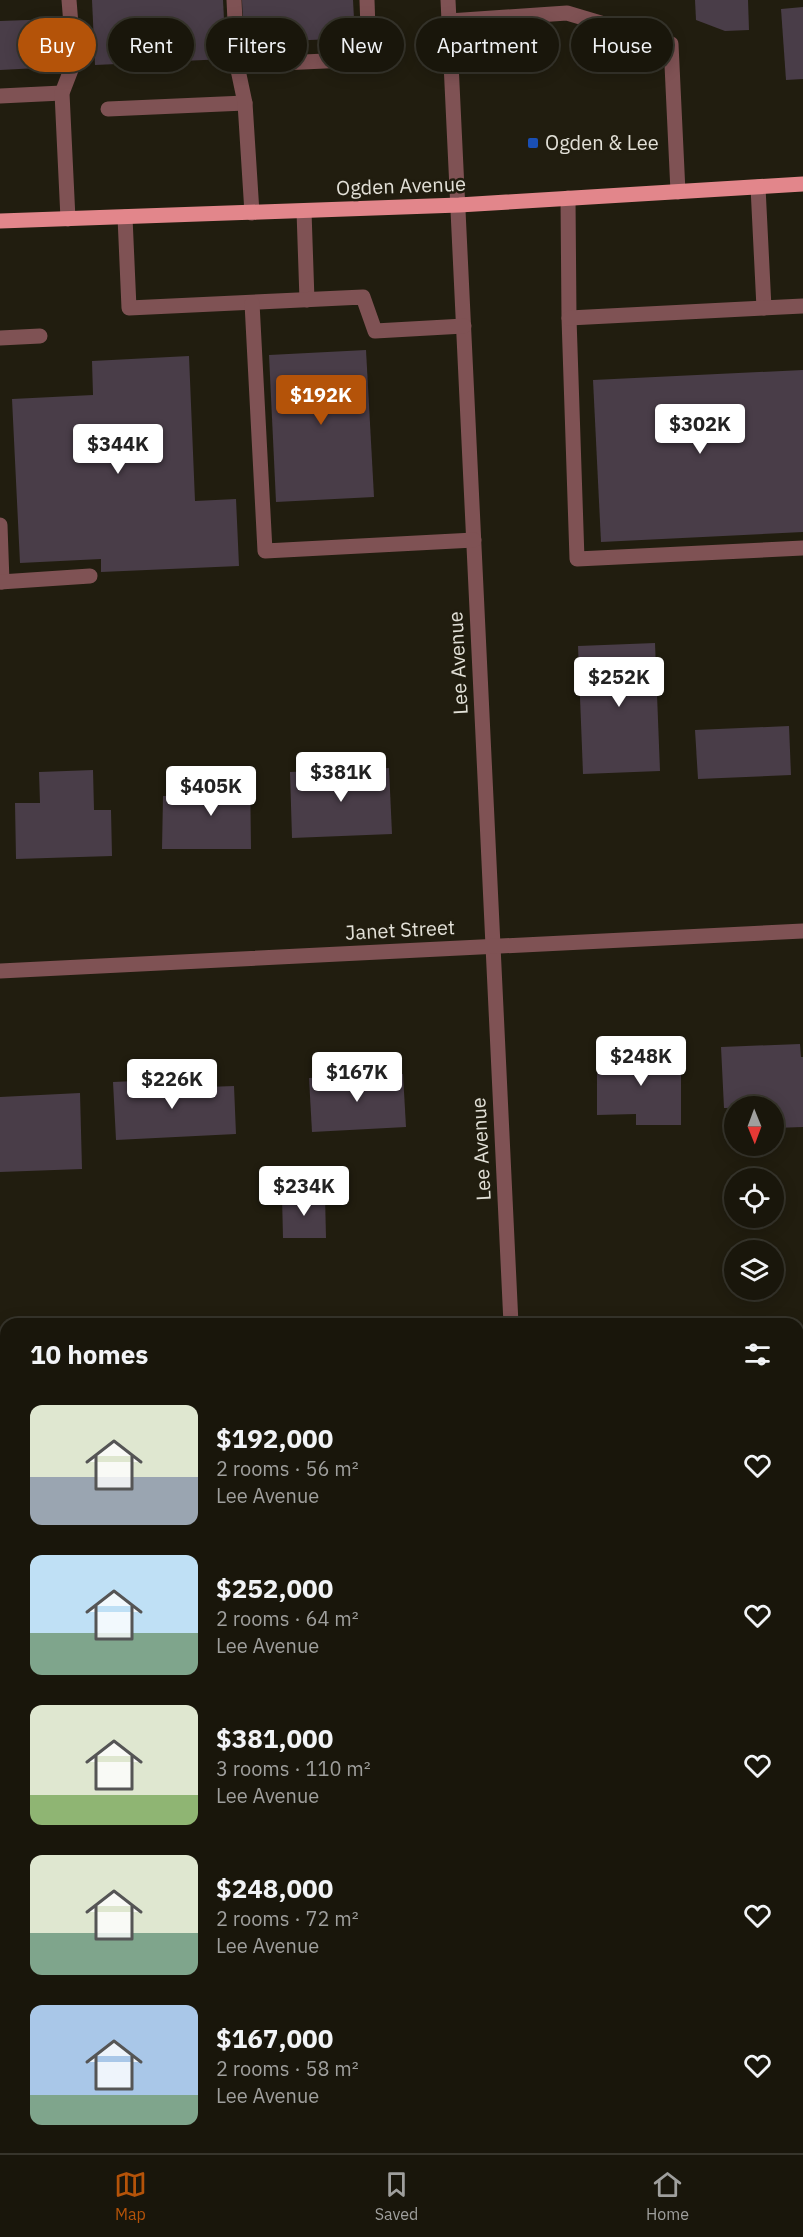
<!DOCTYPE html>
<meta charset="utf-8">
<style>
:root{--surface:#19160b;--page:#262319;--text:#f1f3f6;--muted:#9f9f9d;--line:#37352c;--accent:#b45309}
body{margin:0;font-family:"IBM Plex Sans",sans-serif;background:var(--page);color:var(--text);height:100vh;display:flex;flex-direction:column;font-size:22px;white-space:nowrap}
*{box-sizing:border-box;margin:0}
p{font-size:20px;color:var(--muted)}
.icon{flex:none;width:33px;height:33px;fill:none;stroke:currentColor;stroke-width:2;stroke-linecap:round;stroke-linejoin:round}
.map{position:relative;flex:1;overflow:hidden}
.panel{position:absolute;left:0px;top:1318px;width:804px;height:836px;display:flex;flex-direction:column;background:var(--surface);border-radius:18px 18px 0 0;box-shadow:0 3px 15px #0003,0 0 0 2px var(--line)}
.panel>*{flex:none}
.guide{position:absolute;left:18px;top:18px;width:768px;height:54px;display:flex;gap:12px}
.needle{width:39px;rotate:179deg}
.buttons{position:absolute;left:724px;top:1096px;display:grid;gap:12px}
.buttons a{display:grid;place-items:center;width:60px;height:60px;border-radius:50%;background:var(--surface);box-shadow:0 3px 15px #0003,0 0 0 2px var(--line);font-size:30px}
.price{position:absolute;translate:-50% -51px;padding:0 14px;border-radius:6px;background:#fff;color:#222;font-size:20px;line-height:39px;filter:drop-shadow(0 2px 3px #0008)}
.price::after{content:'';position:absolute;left:50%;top:36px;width:18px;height:14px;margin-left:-9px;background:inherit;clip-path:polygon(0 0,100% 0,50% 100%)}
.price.active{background:var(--accent);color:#fff}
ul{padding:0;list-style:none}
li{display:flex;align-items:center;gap:18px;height:150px;padding:0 30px}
li span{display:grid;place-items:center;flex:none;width:168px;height:120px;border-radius:12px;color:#555}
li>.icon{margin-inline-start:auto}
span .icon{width:72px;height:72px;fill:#fffc;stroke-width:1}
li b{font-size:26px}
h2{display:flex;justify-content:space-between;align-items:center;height:72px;padding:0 30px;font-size:26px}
.pill{padding:0 21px;border-radius:27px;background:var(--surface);box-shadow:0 3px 15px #0003,0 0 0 2px var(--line);font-size:21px;line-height:54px}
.pill.active{background:var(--accent);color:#fff}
.menu{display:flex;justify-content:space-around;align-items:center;height:84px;border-top:2px solid var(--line);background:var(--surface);font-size:16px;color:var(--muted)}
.menu a{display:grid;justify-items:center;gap:3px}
.menu .active{color:var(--accent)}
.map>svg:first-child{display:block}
.building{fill:#493d48}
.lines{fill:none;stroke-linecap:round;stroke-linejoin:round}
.minor{stroke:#7f5254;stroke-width:15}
.major{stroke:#e2868b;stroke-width:15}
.transit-dot{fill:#1a4fb4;stroke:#211d0f;stroke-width:2}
.labels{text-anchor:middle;stroke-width:5;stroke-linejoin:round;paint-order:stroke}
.poi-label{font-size:20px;fill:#e2e0d7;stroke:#211d0f;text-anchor:start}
.street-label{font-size:20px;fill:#e2e0d7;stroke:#211d0f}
</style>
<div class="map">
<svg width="803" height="2153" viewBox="0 0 803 2153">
<rect width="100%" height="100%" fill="#211d0f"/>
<g class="building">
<path d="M92 0H223L226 59 95 65Z"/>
<path d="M242 0H353L355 38 244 43Z"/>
<path d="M695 0H748L749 30 725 31 696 20Z"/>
<path d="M803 7V79L786 80 781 9Z"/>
<path d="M55 19 58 67 0 70V21Z"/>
<path d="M366 350 374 497 276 502 269 355Z"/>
<path d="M189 356 195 501 236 499 239 566 101 572V559L20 563 12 399 93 395 92 361Z"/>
<path d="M803 370V532L601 542 593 380Z"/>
<path d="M655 643 660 771 583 774 578 646Z"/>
<path d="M789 726 791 775 698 779 695 730Z"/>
<path d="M389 768 392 834 292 838 290 772Z"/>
<path d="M93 770 94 810H111L112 856 16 859 15 803H40L39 772Z"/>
<path d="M216 771H250L251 849H162L163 796H216Z"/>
<path d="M800 1044 801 1057H803V1127L774 1128V1107L724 1108 721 1047Z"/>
<path d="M597 1053H681V1125H636V1114L597 1115Z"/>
<path d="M403 1074 406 1127 312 1132 309 1078Z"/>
<path d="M179 1079 180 1088 234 1086 236 1134 116 1140 113 1082Z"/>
<path d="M80 1093 82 1169 0 1172V1097Z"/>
<path d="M325 1195 326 1238H283L282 1196Z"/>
<rect x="798" y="1458" width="5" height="50"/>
<path d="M0 1498H6V1554L0 1555Z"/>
<rect x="798" y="1747" width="5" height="51"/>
<path d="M6 1782V1833H0V1783Z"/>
<rect x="169" y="2148" width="45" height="5"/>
<path d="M392 2148H460L458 2153H390Z"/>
<path d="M668 2148H723L725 2153H670Z"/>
</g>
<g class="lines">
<g class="minor">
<path d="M234 0 237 65"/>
<path d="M448 0 511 1324"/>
<path d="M449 21 567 13 671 44 678 192"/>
<path d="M0 96 62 93"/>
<path d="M108 109 245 103"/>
<path d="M758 187 764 308"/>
<path d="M568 198 569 318 577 559 803 548"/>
<path d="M304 211 307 300"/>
<path d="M252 213 245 103 237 65 369 59 367 0"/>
<path d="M125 217 129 308 363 297 375 331 464 326"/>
<path d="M68 219 62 93 74 62 69 0"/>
<path d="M252 303 265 551 474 540"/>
<path d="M569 318 803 306"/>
<path d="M0 338 40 336"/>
<path d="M0 525 2 582"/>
<path d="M0 582 90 576"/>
<path d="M0 971 803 931"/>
<path d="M798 1623H803"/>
<path d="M0 1663H6"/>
<path d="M553 2148V2153"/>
</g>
<path class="major" d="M0 221 459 205 803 184"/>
</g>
<rect class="transit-dot" x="527" y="137" width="12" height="12" rx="3"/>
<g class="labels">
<g class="poi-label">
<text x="545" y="150">Ogden &amp; Lee</text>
</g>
<g class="street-label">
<text transform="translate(401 186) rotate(-2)" y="7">Ogden Avenue</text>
<text transform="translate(458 663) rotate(-93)" y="7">Lee Avenue</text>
<text transform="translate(400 930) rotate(-3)" y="7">Janet Street</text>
<text transform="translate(481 1149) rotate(-93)" y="7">Lee Avenue</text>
</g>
</g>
</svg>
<div class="buttons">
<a><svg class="needle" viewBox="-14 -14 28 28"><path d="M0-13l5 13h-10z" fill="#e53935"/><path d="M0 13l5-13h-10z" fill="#9f9f9d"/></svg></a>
<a><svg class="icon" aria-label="locate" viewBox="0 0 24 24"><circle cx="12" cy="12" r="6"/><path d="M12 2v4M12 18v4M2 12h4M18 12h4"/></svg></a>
<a><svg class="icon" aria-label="layers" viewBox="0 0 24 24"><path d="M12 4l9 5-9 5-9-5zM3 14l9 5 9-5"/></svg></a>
</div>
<b class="price active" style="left:321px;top:426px">$192K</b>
<b class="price" style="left:700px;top:455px">$302K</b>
<b class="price" style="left:118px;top:475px">$344K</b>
<b class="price" style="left:619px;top:708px">$252K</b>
<b class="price" style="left:341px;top:803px">$381K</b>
<b class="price" style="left:211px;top:817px">$405K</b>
<b class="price" style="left:641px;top:1087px">$248K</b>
<b class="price" style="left:357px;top:1103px">$167K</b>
<b class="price" style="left:172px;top:1110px">$226K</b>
<b class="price" style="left:304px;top:1217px">$234K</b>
<div class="guide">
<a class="pill active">Buy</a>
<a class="pill">Rent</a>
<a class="pill">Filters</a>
<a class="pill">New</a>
<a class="pill">Apartment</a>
<a class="pill">House</a>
</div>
<section class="panel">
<h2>10 homes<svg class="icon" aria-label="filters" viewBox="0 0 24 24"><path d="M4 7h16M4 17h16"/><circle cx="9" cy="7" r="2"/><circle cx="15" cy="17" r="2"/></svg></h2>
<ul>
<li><span style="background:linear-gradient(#dfe7d0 60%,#9aa5b1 0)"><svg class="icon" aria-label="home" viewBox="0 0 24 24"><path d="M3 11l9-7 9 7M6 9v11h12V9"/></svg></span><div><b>$192,000</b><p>2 rooms · 56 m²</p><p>Lee Avenue</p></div><svg class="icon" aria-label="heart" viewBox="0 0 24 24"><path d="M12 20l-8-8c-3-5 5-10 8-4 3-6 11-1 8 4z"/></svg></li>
<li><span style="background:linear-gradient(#bfe0f5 65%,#7fa58c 0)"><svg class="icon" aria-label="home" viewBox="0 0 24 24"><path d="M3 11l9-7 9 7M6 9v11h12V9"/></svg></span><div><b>$252,000</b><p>2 rooms · 64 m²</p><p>Lee Avenue</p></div><svg class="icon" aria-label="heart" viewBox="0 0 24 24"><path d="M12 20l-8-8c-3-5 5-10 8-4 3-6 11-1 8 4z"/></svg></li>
<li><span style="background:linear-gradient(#dfe7d0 75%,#8fb573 0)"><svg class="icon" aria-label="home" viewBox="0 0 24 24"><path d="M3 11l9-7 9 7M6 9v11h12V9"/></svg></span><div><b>$381,000</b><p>3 rooms · 110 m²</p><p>Lee Avenue</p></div><svg class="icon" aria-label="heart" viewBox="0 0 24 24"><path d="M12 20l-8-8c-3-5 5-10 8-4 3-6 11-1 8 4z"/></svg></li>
<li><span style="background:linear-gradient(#dfe7d0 65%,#7fa58c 0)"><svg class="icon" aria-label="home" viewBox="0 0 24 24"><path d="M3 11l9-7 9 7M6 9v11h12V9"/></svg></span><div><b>$248,000</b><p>2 rooms · 72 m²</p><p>Lee Avenue</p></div><svg class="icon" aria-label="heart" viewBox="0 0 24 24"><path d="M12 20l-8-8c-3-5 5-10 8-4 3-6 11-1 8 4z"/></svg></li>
<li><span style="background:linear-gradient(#a9c7e8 75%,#7fa58c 0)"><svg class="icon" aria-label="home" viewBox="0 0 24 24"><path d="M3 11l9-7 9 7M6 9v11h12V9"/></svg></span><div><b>$167,000</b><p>2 rooms · 58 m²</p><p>Lee Avenue</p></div><svg class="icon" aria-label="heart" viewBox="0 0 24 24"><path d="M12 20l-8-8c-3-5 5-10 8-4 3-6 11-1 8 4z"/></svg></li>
</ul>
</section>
</div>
<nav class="menu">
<a class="active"><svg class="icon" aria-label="map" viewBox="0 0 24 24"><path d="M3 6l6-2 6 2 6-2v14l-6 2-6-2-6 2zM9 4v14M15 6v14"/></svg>Map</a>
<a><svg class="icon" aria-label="saved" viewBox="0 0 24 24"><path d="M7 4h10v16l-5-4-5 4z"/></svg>Saved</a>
<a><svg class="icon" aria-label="home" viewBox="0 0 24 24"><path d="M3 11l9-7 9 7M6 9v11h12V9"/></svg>Home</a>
</nav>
